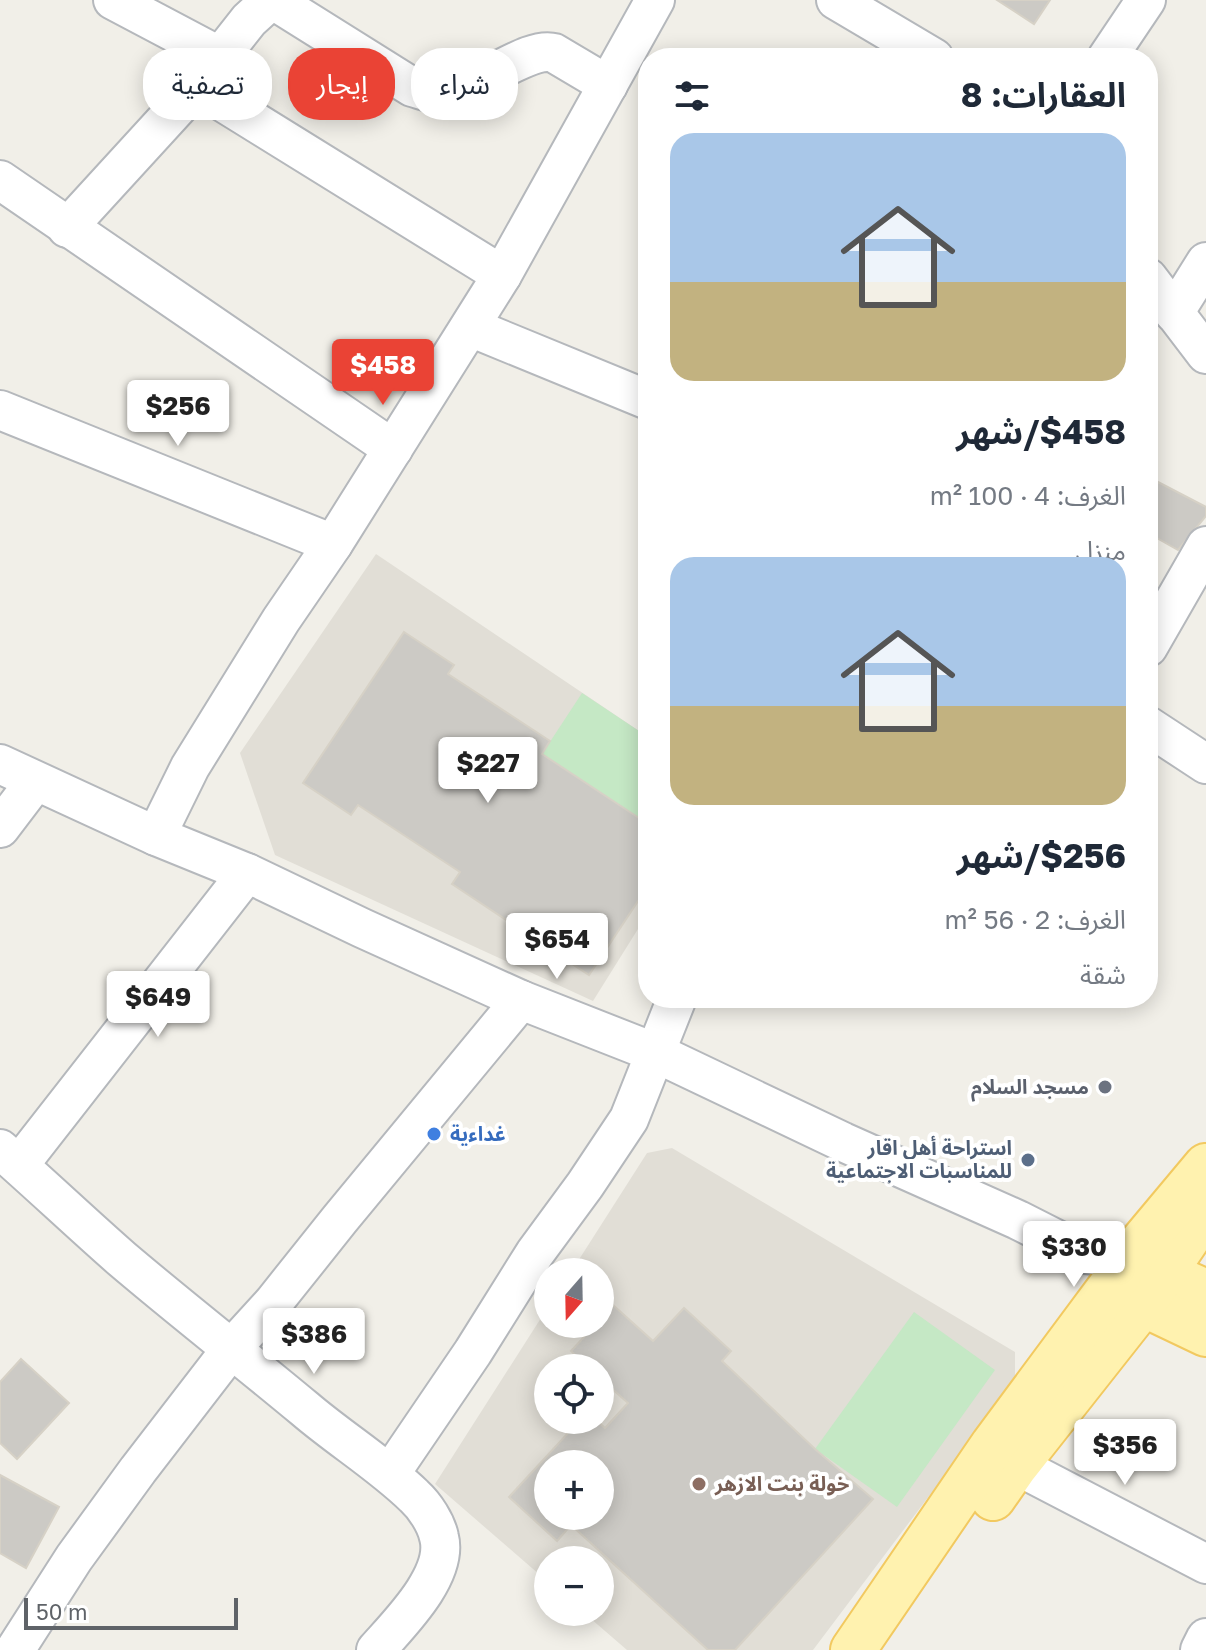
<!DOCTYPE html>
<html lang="ar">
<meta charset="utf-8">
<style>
:root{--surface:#fff;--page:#f2f2f3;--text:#1f2937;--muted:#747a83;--accent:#ea4335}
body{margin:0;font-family:"Golos Text","Noto Sans Arabic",sans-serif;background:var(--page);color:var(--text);direction:rtl;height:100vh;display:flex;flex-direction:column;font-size:30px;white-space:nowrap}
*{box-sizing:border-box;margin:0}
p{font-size:26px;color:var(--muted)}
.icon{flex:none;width:44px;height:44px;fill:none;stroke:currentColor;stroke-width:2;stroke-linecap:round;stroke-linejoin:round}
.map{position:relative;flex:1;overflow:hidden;direction:ltr}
.details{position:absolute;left:638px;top:48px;width:520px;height:960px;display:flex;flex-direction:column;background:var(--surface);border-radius:32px;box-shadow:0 4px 20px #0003;direction:rtl}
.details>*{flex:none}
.banner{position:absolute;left:24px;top:48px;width:494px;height:72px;direction:rtl;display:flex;gap:16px}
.needle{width:52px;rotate:200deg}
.fabs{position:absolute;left:534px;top:1258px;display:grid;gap:16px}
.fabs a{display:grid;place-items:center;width:80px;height:80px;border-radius:50%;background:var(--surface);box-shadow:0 4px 20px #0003;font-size:40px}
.scale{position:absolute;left:24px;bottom:20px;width:214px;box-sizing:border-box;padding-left:8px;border:4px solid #5f6368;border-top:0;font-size:22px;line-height:28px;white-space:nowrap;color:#5f6368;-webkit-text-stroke:6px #fff;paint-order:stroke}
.price{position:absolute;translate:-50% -68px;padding:0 18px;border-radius:8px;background:#fff;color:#222;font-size:26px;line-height:52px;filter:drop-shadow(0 2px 4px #0008)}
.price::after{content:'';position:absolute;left:50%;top:48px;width:24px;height:18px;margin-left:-12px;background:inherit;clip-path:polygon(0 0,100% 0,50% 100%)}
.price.active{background:var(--accent);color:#fff}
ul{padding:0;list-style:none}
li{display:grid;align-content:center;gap:16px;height:424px;padding:0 32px}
li span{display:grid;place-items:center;height:248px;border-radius:24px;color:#555}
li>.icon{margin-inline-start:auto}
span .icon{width:144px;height:144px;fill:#fffc;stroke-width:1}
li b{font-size:34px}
h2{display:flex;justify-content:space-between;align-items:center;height:96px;padding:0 32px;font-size:34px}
.chip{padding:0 28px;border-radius:32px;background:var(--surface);box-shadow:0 4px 20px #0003;font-size:28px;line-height:72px}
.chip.active{background:var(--accent);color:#fff}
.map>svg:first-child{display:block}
.education{fill:#e1ded6;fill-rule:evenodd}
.green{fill:#c5e8c5}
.building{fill:#cccac5;stroke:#d6d1c6;stroke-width:2;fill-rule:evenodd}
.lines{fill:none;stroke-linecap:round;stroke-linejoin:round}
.minor-casing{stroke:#b5b8bc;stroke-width:42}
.major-casing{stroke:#f2c960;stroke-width:48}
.minor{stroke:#fff;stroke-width:38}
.major{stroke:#fff2af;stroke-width:44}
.worship-dot{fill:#6b7280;stroke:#fff;stroke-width:3}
.shop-dot{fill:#3f7fe0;stroke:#fff;stroke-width:3}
.service-dot{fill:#5c6f8a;stroke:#fff;stroke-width:3}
.education-dot{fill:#8d6e63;stroke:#fff;stroke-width:3}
.labels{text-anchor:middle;stroke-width:8;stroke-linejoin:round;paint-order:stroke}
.worship-label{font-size:20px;font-weight:bold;fill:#5b616d;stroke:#fff;text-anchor:end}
.shop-label{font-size:20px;font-weight:bold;fill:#366cbe;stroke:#fff;text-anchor:start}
.service-label{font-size:20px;font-weight:bold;fill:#4e5e75;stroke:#fff;text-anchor:end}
.education-label{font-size:20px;font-weight:bold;fill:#785e54;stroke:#fff;text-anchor:start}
</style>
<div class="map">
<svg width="1206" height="1650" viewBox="0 0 1206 1650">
<rect width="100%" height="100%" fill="#f1efe8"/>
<g class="education">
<path d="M376 554 648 737V913L593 1001 275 855 240 753Z"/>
<path d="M672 1148 1015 1352V1382L813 1650H627L583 1612H600V1560H548V1582L435 1484 548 1307V1324H600V1272H571L647 1153ZM548 1368H600V1420H548ZM548 1464H600V1516H548Z"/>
</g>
<g class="green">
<path d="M582 693 648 737V824L542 754Z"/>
<path d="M914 1312 995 1370 897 1507 815 1449Z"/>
</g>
<g class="building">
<path d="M997 0H1050L1034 24Z"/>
<path d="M1158 482 1206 507V516L1178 550 1148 533V507Z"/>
<path d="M404 632 454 665 448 674 550 741 542 754 648 824V886L589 975 452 884 460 872 358 805 351 815 303 783Z"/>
<path d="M613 1305 653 1341 684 1308 731 1351 722 1361 815 1449 873 1499 735 1650H708L571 1525 557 1541 509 1497 580 1420H596L605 1428 628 1403 600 1378V1368H589L571 1351 596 1324H600V1319ZM548 1464H600V1516H548Z"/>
<path d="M21 1359 69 1403 17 1459 0 1443V1382Z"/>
<path d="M0 1475 59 1507 26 1568 0 1553Z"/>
</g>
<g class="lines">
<defs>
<g id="minor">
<path d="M113 0 219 56"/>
<path d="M273 0 412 87C420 89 429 93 436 93 474 93 527 45 554 53L608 85"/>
<path d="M836 0 934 58"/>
<path d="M1107 58 1146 0"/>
<path d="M197 86 502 275"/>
<path d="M0 180 393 449"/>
<path d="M67 228 197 86 249 20 271 0"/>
<path d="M1148 278 1206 354"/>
<path d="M1174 313 1206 262"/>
<path d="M470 327 648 400"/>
<path d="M0 410 333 544"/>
<path d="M1148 647 1206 546"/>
<path d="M1148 726 1206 764"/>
<path d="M0 764 156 836 247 873 362 928 521 1000 656 1053 843 1142 1018 1220 1085 1254 1129 1258"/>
<path d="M0 828 35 782"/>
<path d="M156 836 190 767 281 620 333 544 502 275 655 0"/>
<path d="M0 1149C41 1185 81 1223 122 1259 182 1310 245 1359 305 1409 340 1439 381 1464 414 1496 425 1506 436 1523 439 1537 449 1575 399 1624 376 1650"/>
<path d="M19 1165 247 873"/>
<path d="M1016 1465 1206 1564"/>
<path d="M390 1474 473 1352 535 1253 585 1185 629 1119 677 998"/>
<path d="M15 1650 74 1558 138 1470 232 1348 273 1303 340 1219 521 1000"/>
<path d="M1200 1650 1206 1638"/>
</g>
<g id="major">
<path d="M1139 1262 1206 1292"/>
<path d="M1116 1289 1143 1304 1206 1334"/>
<path d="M993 1498 1016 1465 1143 1304 1206 1211"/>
<path d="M853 1650 993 1445 1111 1286 1129 1258 1206 1166"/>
</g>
</defs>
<use href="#minor" class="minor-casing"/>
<use href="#major" class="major-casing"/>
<use href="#minor" class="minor"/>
<use href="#major" class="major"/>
</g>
<circle class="worship-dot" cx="1105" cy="1087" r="8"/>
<circle class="shop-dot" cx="434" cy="1134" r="8"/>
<circle class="service-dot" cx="1028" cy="1160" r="8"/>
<circle class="education-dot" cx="699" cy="1484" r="8"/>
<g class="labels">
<g class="worship-label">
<text x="1089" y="1094">مسجد السلام</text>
</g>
<g class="shop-label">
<text x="450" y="1141">غداءية</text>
</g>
<g class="service-label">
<text x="1012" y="1155">استراحة أهل اقار<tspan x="1012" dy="23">للمناسبات الاجتماعية</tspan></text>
</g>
<g class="education-label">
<text x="715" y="1491">خولة بنت الازهر</text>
</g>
</g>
</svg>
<div class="fabs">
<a><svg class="needle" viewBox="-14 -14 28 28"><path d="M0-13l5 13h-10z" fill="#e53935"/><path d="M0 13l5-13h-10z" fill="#747a83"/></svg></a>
<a><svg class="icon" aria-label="locate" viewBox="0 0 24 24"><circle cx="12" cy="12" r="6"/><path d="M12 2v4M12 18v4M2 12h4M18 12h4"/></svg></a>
<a>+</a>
<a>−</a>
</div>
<div class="scale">50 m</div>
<b class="price active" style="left:383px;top:407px">$458</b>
<b class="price" style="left:178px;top:448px">$256</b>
<b class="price" style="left:488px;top:805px">$227</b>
<b class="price" style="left:557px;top:981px">$654</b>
<b class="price" style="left:158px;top:1039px">$649</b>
<b class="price" style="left:1074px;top:1289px">$330</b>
<b class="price" style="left:314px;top:1376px">$386</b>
<b class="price" style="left:1125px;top:1487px">$356</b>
<div class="banner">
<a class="chip">شراء</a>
<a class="chip active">إيجار</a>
<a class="chip">تصفية</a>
</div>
<section class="details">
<h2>العقارات: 8<svg class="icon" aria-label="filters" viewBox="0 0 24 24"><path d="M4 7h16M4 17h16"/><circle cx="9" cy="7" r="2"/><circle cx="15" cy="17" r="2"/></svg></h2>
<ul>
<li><span style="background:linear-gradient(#a9c7e8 60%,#c2b280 0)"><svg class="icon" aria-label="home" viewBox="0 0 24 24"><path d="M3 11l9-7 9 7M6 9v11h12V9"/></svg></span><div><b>$458/شهر</b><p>الغرف: 4 · 100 m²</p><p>منزل</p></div></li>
<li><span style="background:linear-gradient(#a9c7e8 60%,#c2b280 0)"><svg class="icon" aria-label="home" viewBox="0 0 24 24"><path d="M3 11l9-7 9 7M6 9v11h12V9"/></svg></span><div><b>$256/شهر</b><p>الغرف: 2 · 56 m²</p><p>شقة</p></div></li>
</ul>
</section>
</div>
